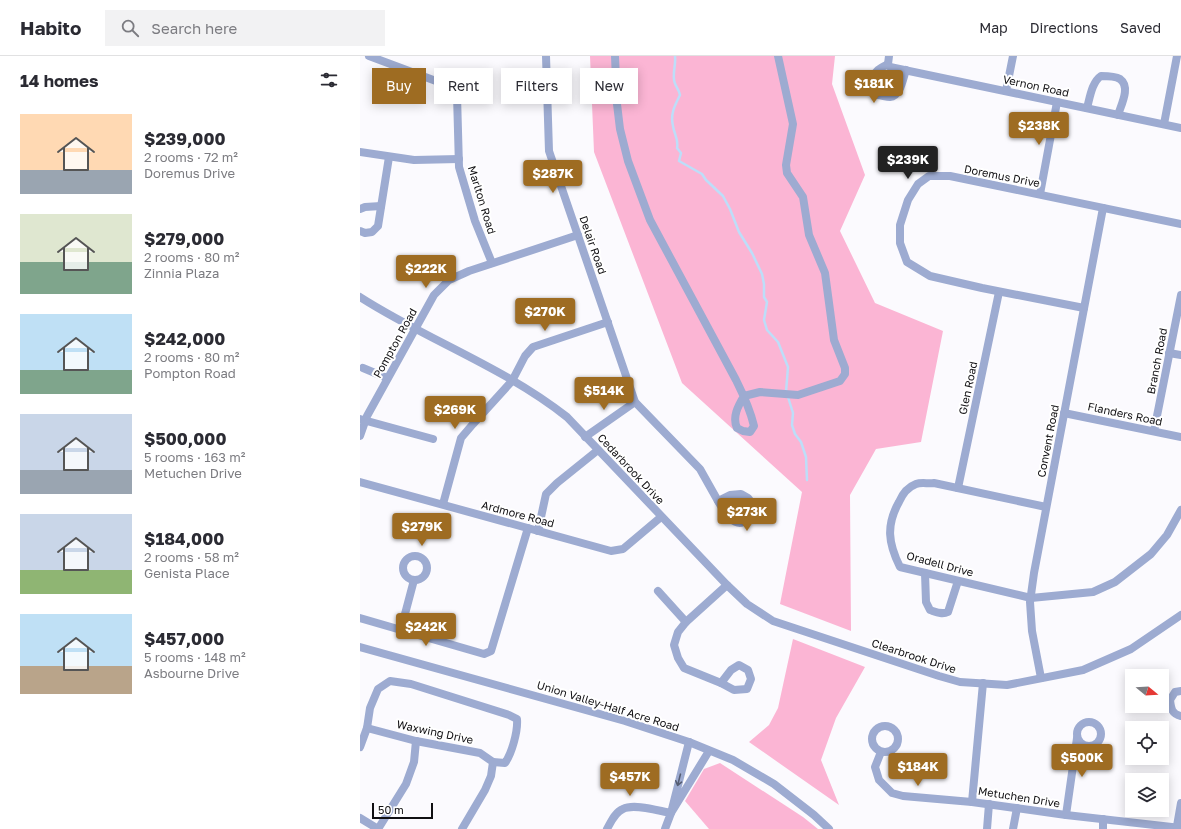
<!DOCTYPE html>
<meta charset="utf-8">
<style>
:root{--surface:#fff;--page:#f2f2f3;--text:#2b2b33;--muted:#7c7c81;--line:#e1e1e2;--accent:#9e6c22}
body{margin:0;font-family:"Golos Text",sans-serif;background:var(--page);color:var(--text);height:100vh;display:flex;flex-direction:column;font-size:15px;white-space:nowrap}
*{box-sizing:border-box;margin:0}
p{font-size:13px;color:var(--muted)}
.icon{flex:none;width:22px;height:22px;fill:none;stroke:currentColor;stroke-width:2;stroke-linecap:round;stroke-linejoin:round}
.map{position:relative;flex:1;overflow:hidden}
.drawer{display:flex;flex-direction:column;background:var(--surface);width:360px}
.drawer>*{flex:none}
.banner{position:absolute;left:12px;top:12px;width:380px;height:36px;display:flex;gap:8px}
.needle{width:26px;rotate:108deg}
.tools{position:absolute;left:765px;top:613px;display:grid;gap:8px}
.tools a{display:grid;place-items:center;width:44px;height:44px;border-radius:0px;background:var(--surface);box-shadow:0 2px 10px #0003;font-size:20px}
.scale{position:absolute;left:12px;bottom:10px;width:61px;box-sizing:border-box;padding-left:4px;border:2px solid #100f12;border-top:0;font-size:11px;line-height:14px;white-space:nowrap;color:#100f12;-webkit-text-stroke:3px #fff;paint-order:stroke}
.price{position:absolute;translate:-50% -34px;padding:0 9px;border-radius:4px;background:var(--accent);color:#fff;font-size:13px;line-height:26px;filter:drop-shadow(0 1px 2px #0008)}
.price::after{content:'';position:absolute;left:50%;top:24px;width:12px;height:9px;margin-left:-6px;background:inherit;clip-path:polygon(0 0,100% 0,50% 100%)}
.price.on{background:#222;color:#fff}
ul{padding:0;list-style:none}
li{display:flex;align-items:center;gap:12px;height:100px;padding:0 20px}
li span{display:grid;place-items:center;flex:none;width:112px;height:80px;border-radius:0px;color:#555}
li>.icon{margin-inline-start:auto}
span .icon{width:48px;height:48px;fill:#fffc;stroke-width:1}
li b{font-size:17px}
h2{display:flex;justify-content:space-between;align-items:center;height:48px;padding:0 20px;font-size:17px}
.pill{padding:0 14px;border-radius:0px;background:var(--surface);box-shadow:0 2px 10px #0003;font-size:14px;line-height:36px}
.pill.on{background:var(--accent);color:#fff}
header{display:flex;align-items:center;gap:24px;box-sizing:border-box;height:56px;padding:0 20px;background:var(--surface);border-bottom:1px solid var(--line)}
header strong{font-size:19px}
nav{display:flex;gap:22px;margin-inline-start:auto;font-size:14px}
.search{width:280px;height:36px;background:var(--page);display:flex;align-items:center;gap:10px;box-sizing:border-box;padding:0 14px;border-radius:0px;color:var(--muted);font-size:15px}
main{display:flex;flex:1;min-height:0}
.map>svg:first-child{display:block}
.green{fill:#fbb5d4}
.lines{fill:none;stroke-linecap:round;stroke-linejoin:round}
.stream{stroke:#bddef9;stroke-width:2.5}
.minor{stroke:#9dabd1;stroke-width:8}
.oneway{stroke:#565d72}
.labels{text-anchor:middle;stroke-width:4;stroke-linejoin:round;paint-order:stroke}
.street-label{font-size:11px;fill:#100f12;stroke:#fff}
</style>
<header>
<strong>Habito</strong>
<div class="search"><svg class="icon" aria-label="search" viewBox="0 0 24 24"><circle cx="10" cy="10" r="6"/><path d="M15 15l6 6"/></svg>Search here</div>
<nav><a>Map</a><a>Directions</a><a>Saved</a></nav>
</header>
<main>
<section class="drawer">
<h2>14 homes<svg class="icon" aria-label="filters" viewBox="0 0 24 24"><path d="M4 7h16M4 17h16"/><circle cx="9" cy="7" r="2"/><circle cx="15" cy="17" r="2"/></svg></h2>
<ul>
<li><span style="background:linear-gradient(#ffd9b3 70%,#9aa5b1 0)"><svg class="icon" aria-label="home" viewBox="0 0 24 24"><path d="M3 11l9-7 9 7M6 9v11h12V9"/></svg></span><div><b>$239,000</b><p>2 rooms · 72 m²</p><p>Doremus Drive</p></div></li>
<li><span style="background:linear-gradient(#dfe7d0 60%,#7fa58c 0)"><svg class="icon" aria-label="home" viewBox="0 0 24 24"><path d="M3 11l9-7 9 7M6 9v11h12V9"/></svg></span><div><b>$279,000</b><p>2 rooms · 80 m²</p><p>Zinnia Plaza</p></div></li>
<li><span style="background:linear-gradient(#bfe0f5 70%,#7fa58c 0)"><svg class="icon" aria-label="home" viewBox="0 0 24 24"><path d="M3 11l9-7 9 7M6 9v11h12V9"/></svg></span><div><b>$242,000</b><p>2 rooms · 80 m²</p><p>Pompton Road</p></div></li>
<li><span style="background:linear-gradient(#c9d6e8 70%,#9aa5b1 0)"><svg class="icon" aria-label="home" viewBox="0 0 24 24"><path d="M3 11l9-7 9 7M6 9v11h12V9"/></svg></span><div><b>$500,000</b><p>5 rooms · 163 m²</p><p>Metuchen Drive</p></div></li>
<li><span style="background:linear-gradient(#c9d6e8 70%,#8fb573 0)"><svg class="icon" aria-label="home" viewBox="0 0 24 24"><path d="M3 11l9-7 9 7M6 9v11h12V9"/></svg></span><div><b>$184,000</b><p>2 rooms · 58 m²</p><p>Genista Place</p></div></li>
<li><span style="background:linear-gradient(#bfe0f5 65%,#b9a48a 0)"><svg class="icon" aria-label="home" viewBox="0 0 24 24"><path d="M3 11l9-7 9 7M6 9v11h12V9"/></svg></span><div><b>$457,000</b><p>5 rooms · 148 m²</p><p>Asbourne Drive</p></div></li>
</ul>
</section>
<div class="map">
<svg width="821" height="773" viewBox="0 0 821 773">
<rect width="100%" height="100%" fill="#fbfafe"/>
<g class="green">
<path d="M230 0H475L472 28 505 119 480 175 515 247 583 275 561 386 516 393 490 439 491 575 420 548 442 436 322 327 234 96Z"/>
<path d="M433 583 505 611 476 662 461 704 479 749 389 686 409 669 418 652Z"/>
<path d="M360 707 443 761 458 773H349L325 745 344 713Z"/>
</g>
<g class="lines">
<g class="stream">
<path d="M315 0C316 8 313 15 314 23 314 29 319 33 320 39 315 49 310 58 313 70 314 78 319 84 317 92L321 97 319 105 342 118 346 124 363 140 370 153 379 176 392 197 402 218 404 228V241L407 246 404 264 407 274 418 286 428 311 426 336"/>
<path d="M428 341 433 357 432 369 435 378 441 386 446 401 447 424"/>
</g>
<g class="minor">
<path d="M9 0 92 31 97 39 99 111 115 165 132 207"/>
<path d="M186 0 189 95 275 346 340 413 358 445"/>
<path d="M255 0 257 48 260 73 268 105 290 164 376 324C384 340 390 353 394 370L390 376 383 375 377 372C372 361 378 350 384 340L400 336 438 339 480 325 485 318V312L474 284 465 217 449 179 443 141 427 117 426 109 433 68 418 0"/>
<path d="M528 8 530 11 821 72"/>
<path d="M528 8C525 10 520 12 517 15 510 21 512 33 517 39 521 39 526 41 530 41 541 40 543 22 546 14"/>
<path d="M528 8 529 0"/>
<path d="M646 35 653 0"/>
<path d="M727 52C730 41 732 26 741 20 747 20 755 20 760 23 771 31 761 49 758 59"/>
<path d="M804 68 817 0"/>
<path d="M0 96 54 104 99 103"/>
<path d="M680 138 697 46"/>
<path d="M0 153 5 151 21 150"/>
<path d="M0 175 5 177 12 176 18 170 29 101"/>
<path d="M0 241C67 284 144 311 207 361L367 529 387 548 413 565 579 620 600 626 647 629 723 614 771 593 821 559"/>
<path d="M724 252 622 232 570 220 547 206 540 187V169L548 144 558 128 569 120H590L821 168"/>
<path d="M809 297 821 299"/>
<path d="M3 312 27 322"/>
<path d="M704 357 821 381"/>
<path d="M0 363 73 383"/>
<path d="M794 375 821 239"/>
<path d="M0 380 7 360 74 239 89 224 109 215 218 179"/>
<path d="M225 381 275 346"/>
<path d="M0 426 251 495 263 493 301 461"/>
<path d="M598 432 639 236"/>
<path d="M381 438 388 442 395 451C394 457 393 460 387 464 374 474 364 455 358 445L370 439Z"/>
<path d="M83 448 101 382 113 368 152 325 165 300 173 291 248 266"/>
<path d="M686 451 574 427C569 428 561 426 556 428 548 431 542 439 539 446 526 469 528 487 540 511L671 542 733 536 755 526 791 498 807 479 821 454"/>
<path d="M178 475 186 438 197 427 238 394"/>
<circle cx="55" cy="512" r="12"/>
<path d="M565 517 566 546 570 554C576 556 582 559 588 556L598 525"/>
<path d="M298 535 326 566"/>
<path d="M0 562 124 598 131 595 168 472"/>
<path d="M41 573 54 524"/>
<path d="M0 591 265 665 329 686 373 704 414 728 454 759 469 773"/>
<path d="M379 609 388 614 391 623 387 633 374 634 361 627 371 614Z"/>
<path d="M681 622 672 575 670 546 674 517 743 152"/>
<path d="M361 627 324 612 318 602 314 589 318 576 326 566 367 529"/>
<path d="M821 635 815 636 810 644C811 653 812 658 821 660"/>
<circle cx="729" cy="678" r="12"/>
<circle cx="525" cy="683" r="13"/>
<path d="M7 672 56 685 120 697 133 706 131 720 125 734 102 773"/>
<path d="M329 686 311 757 349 695"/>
<path d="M0 691 7 672 10 652 18 633 30 625 51 628 149 659 157 663C158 675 152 697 145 707L133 706"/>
<path d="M521 696 515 711 519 724 532 737 543 740 612 746 706 759 821 772"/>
<path d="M612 746 623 627"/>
<path d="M706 759 717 682"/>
<path d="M0 762 18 773"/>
<path d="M817 770 821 747"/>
<path d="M18 773 46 728 54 706 56 685"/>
<path d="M247 773C251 766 255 756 263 753 274 747 299 755 311 757L305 773"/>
<path d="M627 773 629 748"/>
<path d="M653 773 657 752"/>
<path d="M743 773V763"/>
</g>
</g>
<defs><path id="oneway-shaft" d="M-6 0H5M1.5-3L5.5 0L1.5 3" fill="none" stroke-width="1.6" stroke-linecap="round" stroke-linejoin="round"/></defs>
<use class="oneway" href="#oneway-shaft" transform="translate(319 724) rotate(104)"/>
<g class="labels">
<g class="street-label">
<text transform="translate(676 30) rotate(12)" y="4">Vernon Road</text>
<text transform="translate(642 120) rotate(11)" y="4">Doremus Drive</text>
<text transform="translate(122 144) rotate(73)" y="4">Marlton Road</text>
<text transform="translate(233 189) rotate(71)" y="4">Delair Road</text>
<text transform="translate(35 287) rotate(-61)" y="4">Pompton Road</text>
<text transform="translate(797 305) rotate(-79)" y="4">Branch Road</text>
<text transform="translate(608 332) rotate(-78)" y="4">Glen Road</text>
<text transform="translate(765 358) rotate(12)" y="4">Flanders Road</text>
<text transform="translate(688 385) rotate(-79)" y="4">Convent Road</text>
<text transform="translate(271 413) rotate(47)" y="4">Cedarbrook Drive</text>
<text transform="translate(158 458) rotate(15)" y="4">Ardmore Road</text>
<text transform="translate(580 508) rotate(15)" y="4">Oradell Drive</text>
<text transform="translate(554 600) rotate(18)" y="4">Clearbrook Drive</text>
<text transform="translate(248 650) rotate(17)" y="4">Union Valley-Half Acre Road</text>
<text transform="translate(75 676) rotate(12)" y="4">Waxwing Drive</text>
<text transform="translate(659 741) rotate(9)" y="4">Metuchen Drive</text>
</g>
</g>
</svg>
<div class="tools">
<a><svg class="needle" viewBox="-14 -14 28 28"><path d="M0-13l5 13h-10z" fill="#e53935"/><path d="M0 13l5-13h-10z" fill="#7c7c81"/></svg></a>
<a><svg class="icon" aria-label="locate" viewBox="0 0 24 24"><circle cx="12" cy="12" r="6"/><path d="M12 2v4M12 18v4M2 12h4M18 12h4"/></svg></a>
<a><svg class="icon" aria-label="layers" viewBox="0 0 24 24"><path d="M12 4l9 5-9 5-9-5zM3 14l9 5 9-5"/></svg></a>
</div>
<div class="scale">50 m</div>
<b class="price" style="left:514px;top:48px">$181K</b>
<b class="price" style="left:679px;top:90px">$238K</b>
<b class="price on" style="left:548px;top:124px">$239K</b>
<b class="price" style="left:193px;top:138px">$287K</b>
<b class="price" style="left:66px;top:233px">$222K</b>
<b class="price" style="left:185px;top:276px">$270K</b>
<b class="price" style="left:244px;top:355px">$514K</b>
<b class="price" style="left:95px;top:374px">$269K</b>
<b class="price" style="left:387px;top:476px">$273K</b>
<b class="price" style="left:62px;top:491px">$279K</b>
<b class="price" style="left:66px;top:591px">$242K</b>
<b class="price" style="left:722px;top:722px">$500K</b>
<b class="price" style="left:558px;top:731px">$184K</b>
<b class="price" style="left:270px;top:741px">$457K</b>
<div class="banner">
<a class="pill on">Buy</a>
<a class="pill">Rent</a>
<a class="pill">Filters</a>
<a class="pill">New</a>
</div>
</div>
</main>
